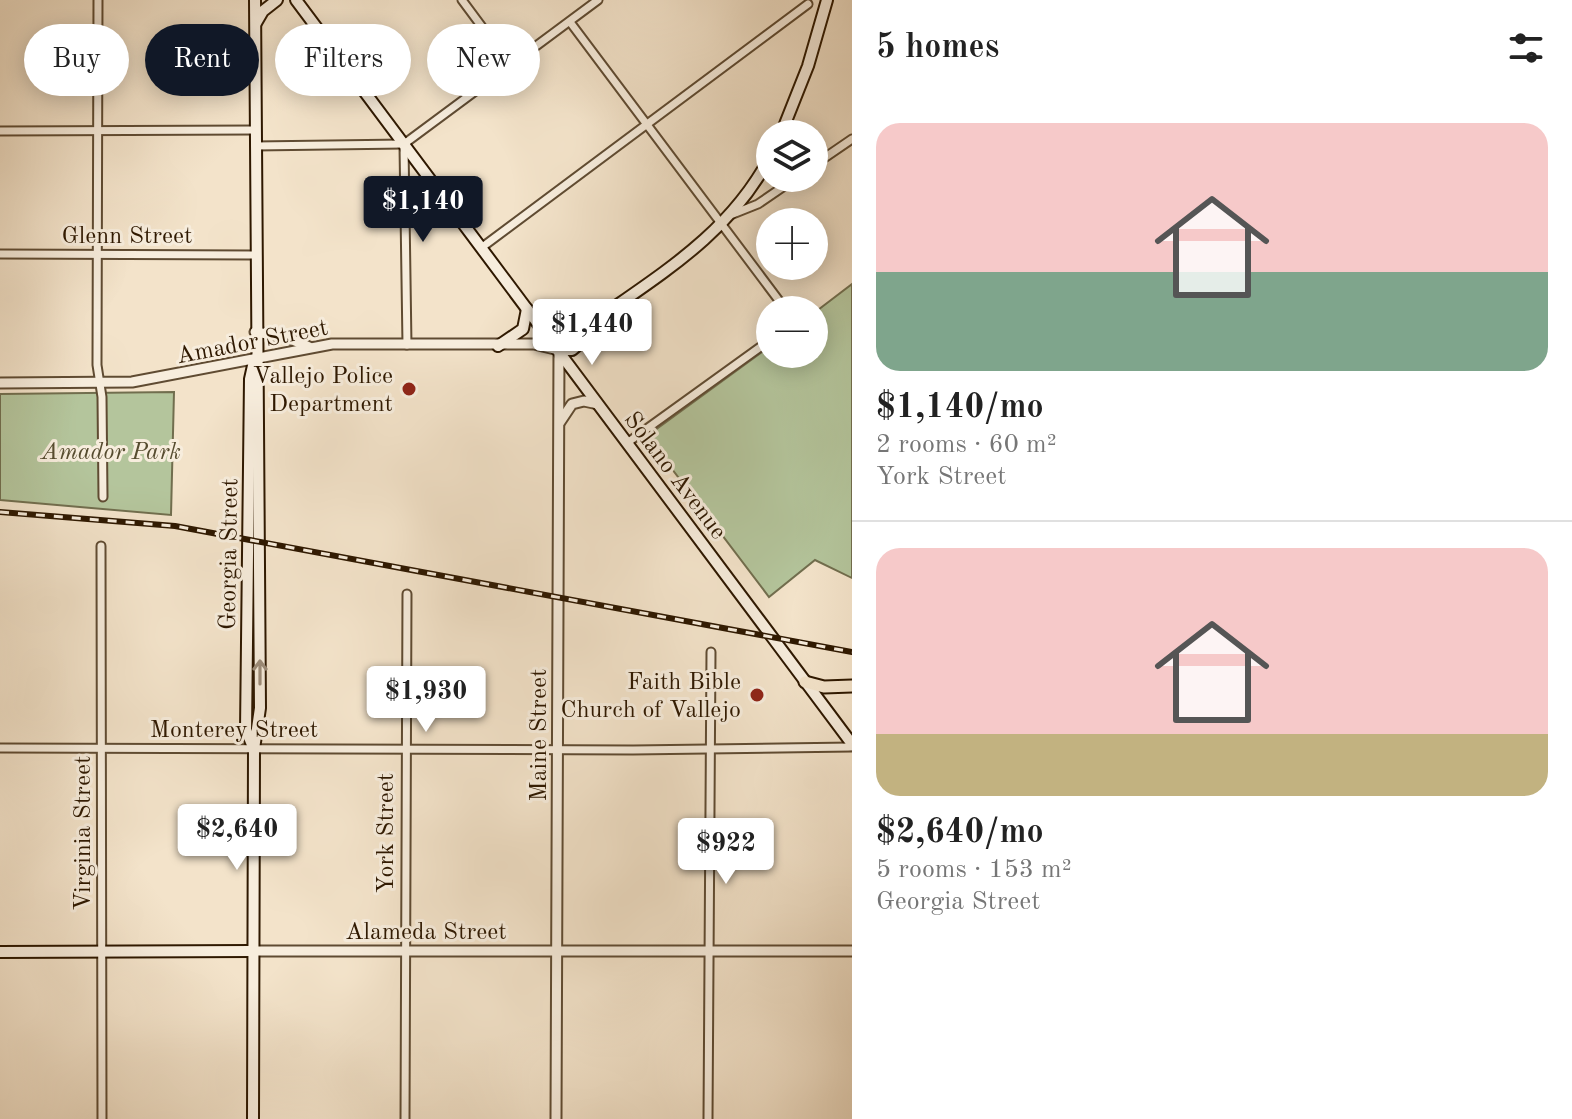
<!DOCTYPE html>
<meta charset="utf-8">
<style>
:root{--surface:#fff;--page:#f6f6f6;--text:#222;--muted:#767676;--line:#e0e0e0;--accent:#111827}
body{margin:0;font-family:"Old Standard TT",serif;background:var(--page);color:var(--text);height:100vh;display:flex;flex-direction:column;font-size:30px;white-space:nowrap}
*{box-sizing:border-box;margin:0}
p{font-size:26px;color:var(--muted)}
.icon{flex:none;width:44px;height:44px;fill:none;stroke:currentColor;stroke-width:2;stroke-linecap:round;stroke-linejoin:round}
.map{position:relative;flex:1;overflow:hidden}
.panel{display:flex;flex-direction:column;background:var(--surface);width:720px}
.panel>*{flex:none}
.banner{position:absolute;left:24px;top:24px;width:708px;height:72px;display:flex;gap:16px}
.buttons{position:absolute;left:756px;top:120px;display:grid;gap:16px}
.buttons a{display:grid;place-items:center;width:72px;height:72px;border-radius:50%;background:var(--surface);box-shadow:0 4px 20px #0003;font-size:40px}
.price{position:absolute;translate:-50% -68px;padding:0 18px;border-radius:8px;background:#fff;color:#222;font-size:26px;line-height:52px;filter:drop-shadow(0 2px 4px #0008)}
.price::after{content:'';position:absolute;left:50%;top:48px;width:24px;height:18px;margin-left:-12px;background:inherit;clip-path:polygon(0 0,100% 0,50% 100%)}
.price.selected{background:var(--accent);color:#fff}
ul{padding:0;list-style:none}
li{display:grid;align-content:center;gap:16px;height:424px;padding:0 24px}
li+li{border-top:2px solid var(--line)}
li span{display:grid;place-items:center;height:248px;border-radius:24px;color:#555}
li>.icon{margin-inline-start:auto}
span .icon{width:144px;height:144px;fill:#fffc;stroke-width:1}
li b{font-size:34px}
h2{display:flex;justify-content:space-between;align-items:center;height:96px;padding:0 24px;font-size:34px}
.chip{padding:0 28px;border-radius:36px;background:var(--surface);box-shadow:0 4px 20px #0003;font-size:28px;line-height:72px}
.chip.selected{background:var(--accent);color:#fff}
main{display:flex;flex:1;min-height:0}
.map>svg:first-child{display:block}
.green{fill:#b4c59c;stroke:#716e4e;stroke-width:2}
.lines{fill:none;stroke-linecap:round;stroke-linejoin:round}
.minor-casing{stroke:#5f4b32;stroke-width:11}
.tertiary-casing{stroke:#5f4b32;stroke-width:13}
.secondary-casing{stroke:#2e1800;stroke-width:14}
.primary-casing{stroke:#2e1800;stroke-width:15}
.minor{stroke:#f7eddd;stroke-width:7}
.tertiary{stroke:#f7eddd;stroke-width:9}
.secondary{stroke:#f7eddd;stroke-width:10}
.primary{stroke:#f3e3ca;stroke-width:11}
.rail-casing{stroke:#2e1800;stroke-width:6}
.rail{stroke:#f7eddd;stroke-width:3;stroke-dasharray:9;stroke-linecap:butt}
.oneway{stroke:#9d8d7a}
.poi-dot{fill:#8f2418;stroke:#f7eddd;stroke-width:3}
.labels{text-anchor:middle;stroke-width:6;stroke-linejoin:round;paint-order:stroke}
.street-label{font-size:24px;fill:#2e1800;stroke:#f7eddd}
.poi-label{font-size:24px;fill:#2e1800;stroke:#f7eddd;text-anchor:end}
.park-label{font-size:24px;font-style:italic;fill:#564c2f;stroke:#f7eddd}
</style>
<main>
<div class="map">
<svg width="852" height="1119" viewBox="0 0 852 1119">
<rect width="100%" height="100%" fill="#f3e3ca"/>
<filter id="stains"><feTurbulence type="fractalNoise" baseFrequency=".0025" numOctaves="4"/><feColorMatrix values="0 0 0 0 .2 0 0 0 0 .09 0 0 0 0 .02 0 0 0 .5 -.17"/></filter>
<radialGradient id="worn" r=".72"><stop offset=".6" stop-color="#630" stop-opacity="0"/><stop offset="1" stop-color="#630" stop-opacity=".3"/></radialGradient>
<g class="green">
<path d="M852 284V578L815 560 769 597 647 436 770 346V354H814V313Z"/>
<path d="M174 392 171 515 0 500V394Z"/>
</g>
<g class="lines">
<defs>
<g id="minor">
<path d="M98 0 97 365 102 397 103 497"/>
<path d="M462 0 511 66"/>
<path d="M570 22 786 310"/>
<path d="M0 131 255 130"/>
<path d="M404 144 598 0"/>
<path d="M255 146 404 144"/>
<path d="M404 146 407 345"/>
<path d="M814 165 852 139"/>
<path d="M733 214 758 204 796 178"/>
<path d="M481 248 808 4"/>
<path d="M0 254 254 255"/>
<path d="M627 443 770 340"/>
<path d="M101 546 102 1119"/>
<path d="M0 748 633 750 852 747"/>
<path d="M405 1119 407 594"/>
<path d="M708 1119 711 652"/>
</g>
<g id="tertiary">
<path d="M255 332 286 337 309 347"/>
<path d="M0 383 132 382 332 344H534L559 350 556 1119"/>
<path d="M560 422 572 404 584 401 598 404"/>
<path d="M253 951H852"/>
</g>
<g id="secondary">
<path d="M296 0 852 744"/>
<path d="M256 23 263 11 277 0"/>
<path d="M781 134 808 66 827 0"/>
<path d="M814 164 816 163"/>
<path d="M498 346 523 329 527 309"/>
<path d="M559 350C577 322 591 324 616 306 678 263 734 225 770 157"/>
<path d="M559 350H572L601 326 610 311"/>
<path d="M253 747 246 730 250 379 254 361"/>
<path d="M0 952 253 951"/>
<path d="M253 1119 254 749 260 708 255 0"/>
</g>
<path id="primary" d="M805 682 824 687 852 686"/>
</defs>
<use href="#minor" class="minor-casing"/>
<use href="#tertiary" class="tertiary-casing"/>
<use href="#secondary" class="secondary-casing"/>
<use href="#primary" class="primary-casing"/>
<use href="#minor" class="minor"/>
<use href="#tertiary" class="tertiary"/>
<use href="#secondary" class="secondary"/>
<use href="#primary" class="primary"/>
<defs>
<path id="rail" d="M0 512 175 526 852 652"/>
</defs>
<use href="#rail" class="rail-casing"/>
<use href="#rail" class="rail"/>
</g>
<defs><path id="oneway-shaft" d="M-6 0H5M1.5-3L5.5 0L1.5 3" fill="none" stroke-width="1.6" stroke-linecap="round" stroke-linejoin="round" transform="scale(2)"/></defs>
<use class="oneway" href="#oneway-shaft" transform="translate(260 672) rotate(-90)"/>
<g class="poi-dot">
<circle cx="409" cy="389" r="8"/>
<circle cx="757" cy="695" r="8"/>
</g>
<g class="labels">
<g class="street-label">
<text x="127" y="243">Glenn Street</text>
<text transform="translate(252 341) rotate(-11)" y="8">Amador Street</text>
<text transform="translate(676 475) rotate(53)" y="8">Solano Avenue</text>
<text transform="translate(228 554) rotate(-89)" y="8">Georgia Street</text>
<text x="234" y="737">Monterey Street</text>
<text transform="translate(538 735) rotate(-90)" y="8">Maine Street</text>
<text transform="translate(82 833) rotate(-90)" y="8">Virginia Street</text>
<text transform="translate(385 833) rotate(-90)" y="8">York Street</text>
<text x="426" y="939">Alameda Street</text>
</g>
<g class="poi-label">
<text x="393" y="383">Vallejo Police<tspan x="393" dy="28">Department</tspan></text>
<text x="741" y="689">Faith Bible<tspan x="741" dy="28">Church of Vallejo</tspan></text>
</g>
<g class="park-label">
<text x="111" y="459">Amador Park</text>
</g>
</g>
<rect width="100%" height="100%" filter="url(#stains)"/>
<rect width="100%" height="100%" fill="url(#worn)"/>
</svg>
<div class="buttons">
<a><svg class="icon" aria-label="layers" viewBox="0 0 24 24"><path d="M12 4l9 5-9 5-9-5zM3 14l9 5 9-5"/></svg></a>
<a>+</a>
<a>−</a>
</div>
<b class="price selected" style="left:423px;top:244px">$1,140</b>
<b class="price" style="left:592px;top:367px">$1,440</b>
<b class="price" style="left:426px;top:734px">$1,930</b>
<b class="price" style="left:237px;top:872px">$2,640</b>
<b class="price" style="left:726px;top:886px">$922</b>
<div class="banner">
<a class="chip">Buy</a>
<a class="chip selected">Rent</a>
<a class="chip">Filters</a>
<a class="chip">New</a>
</div>
</div>
<section class="panel">
<h2>5 homes<svg class="icon" aria-label="filters" viewBox="0 0 24 24"><path d="M4 7h16M4 17h16"/><circle cx="9" cy="7" r="2"/><circle cx="15" cy="17" r="2"/></svg></h2>
<ul>
<li><span style="background:linear-gradient(#f6c9c9 60%,#7fa58c 0)"><svg class="icon" aria-label="home" viewBox="0 0 24 24"><path d="M3 11l9-7 9 7M6 9v11h12V9"/></svg></span><div><b>$1,140/mo</b><p>2 rooms · 60 m²</p><p>York Street</p></div></li>
<li><span style="background:linear-gradient(#f6c9c9 75%,#c2b280 0)"><svg class="icon" aria-label="home" viewBox="0 0 24 24"><path d="M3 11l9-7 9 7M6 9v11h12V9"/></svg></span><div><b>$2,640/mo</b><p>5 rooms · 153 m²</p><p>Georgia Street</p></div></li>
</ul>
</section>
</main>
